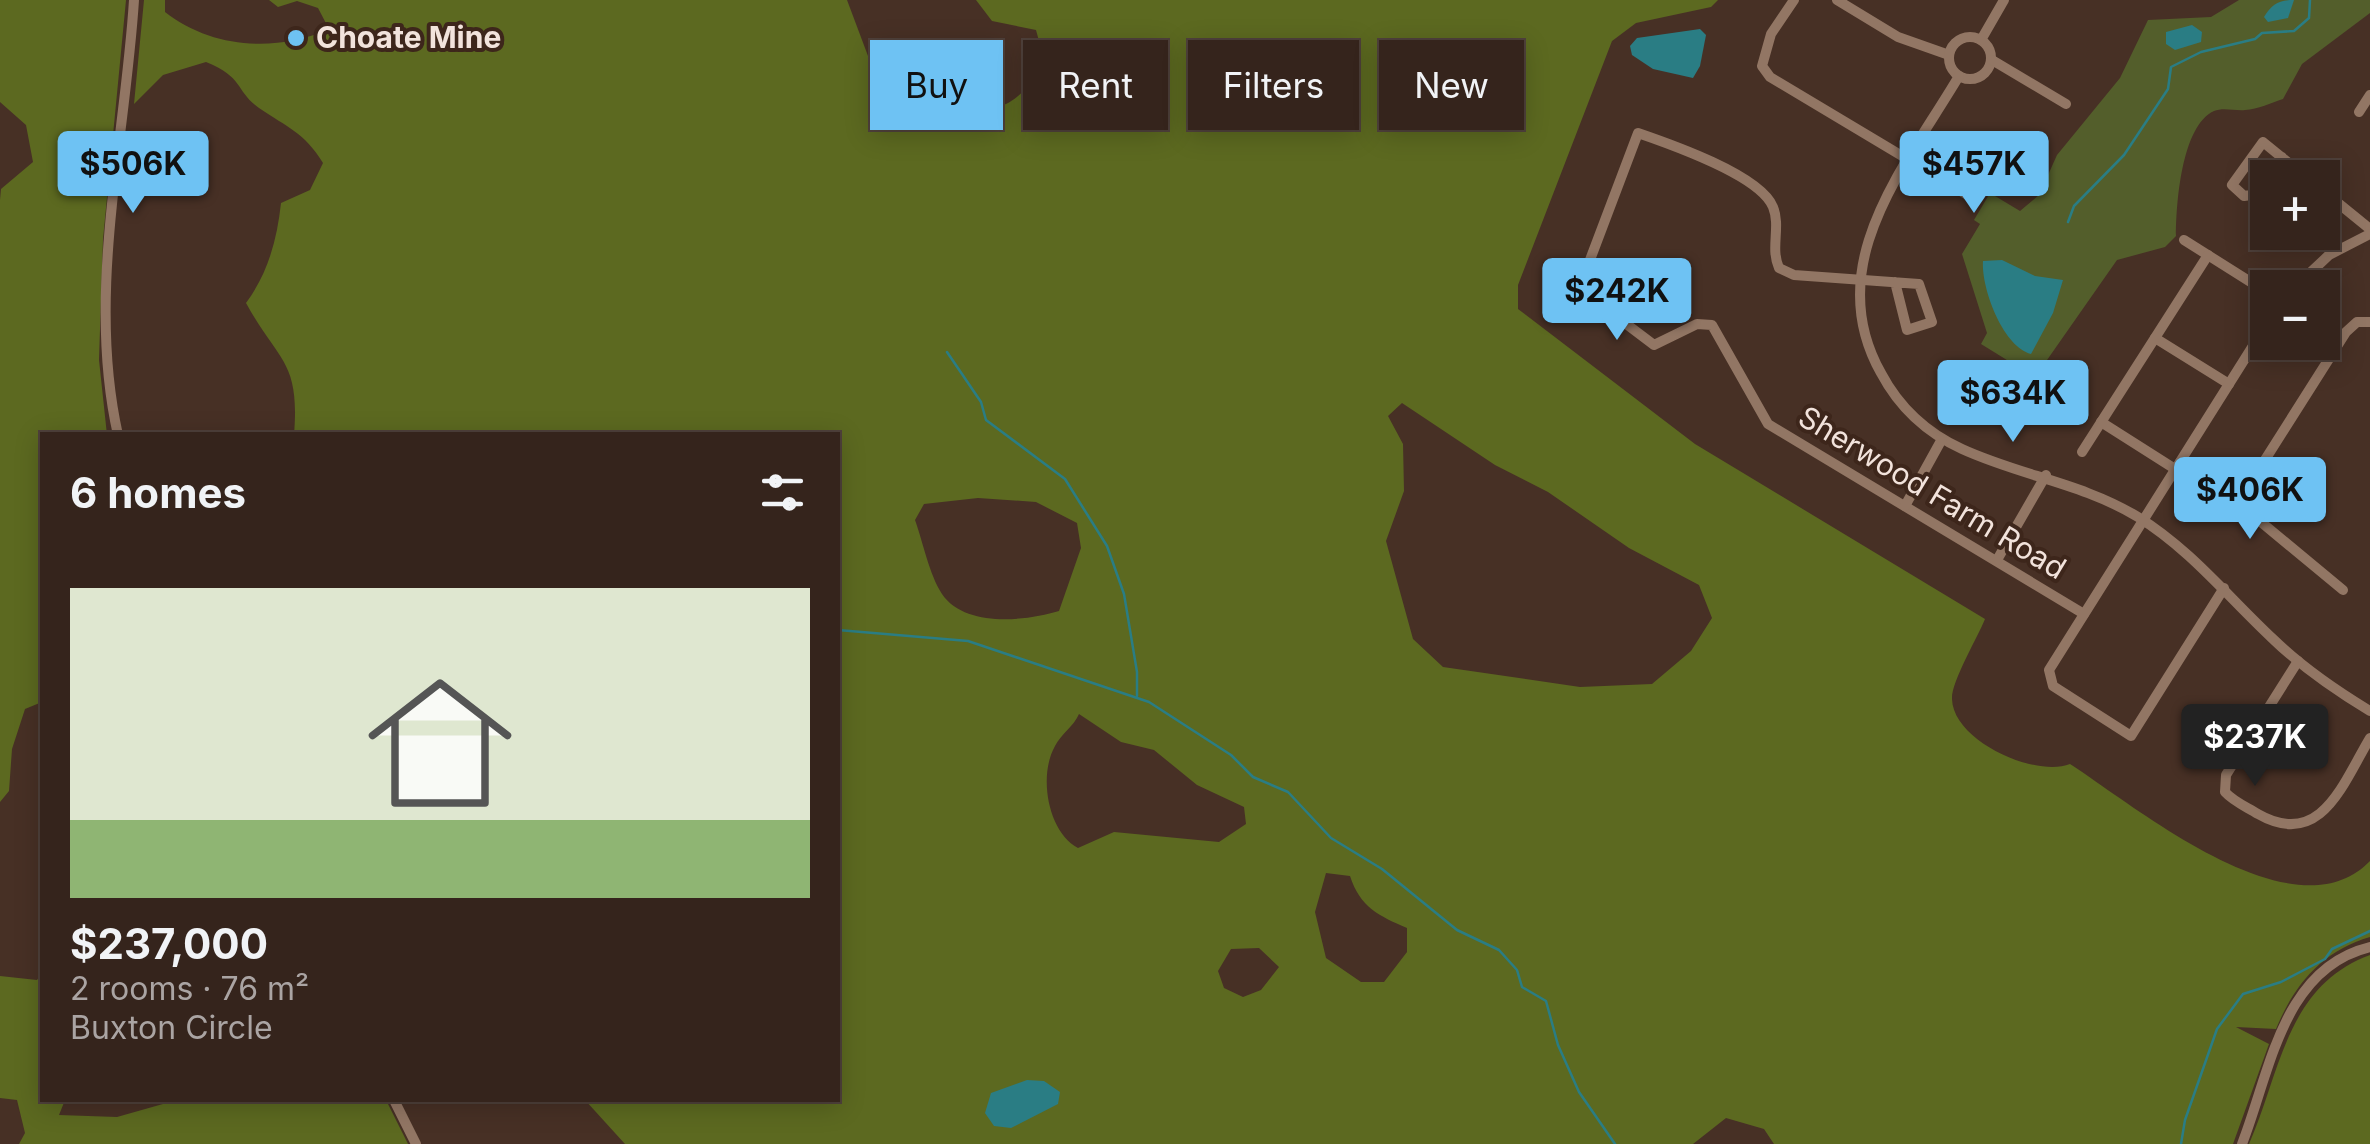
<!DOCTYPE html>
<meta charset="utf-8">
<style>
:root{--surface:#35241c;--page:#403029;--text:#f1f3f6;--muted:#aaa4a3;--line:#4f413b;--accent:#6ec2f3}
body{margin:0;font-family:Inter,sans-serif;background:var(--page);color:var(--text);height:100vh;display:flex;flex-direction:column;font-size:38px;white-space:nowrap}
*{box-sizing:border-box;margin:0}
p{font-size:32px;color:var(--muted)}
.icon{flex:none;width:55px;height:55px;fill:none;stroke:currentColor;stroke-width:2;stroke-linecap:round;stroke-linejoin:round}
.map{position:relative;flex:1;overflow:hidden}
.sheet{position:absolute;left:40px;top:432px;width:800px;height:670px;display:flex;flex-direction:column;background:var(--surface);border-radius:0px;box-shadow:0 5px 25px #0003,0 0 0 2px var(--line)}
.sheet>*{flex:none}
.banner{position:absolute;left:870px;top:40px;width:950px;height:90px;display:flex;gap:20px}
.tools{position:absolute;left:2250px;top:160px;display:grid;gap:20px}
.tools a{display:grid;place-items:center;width:90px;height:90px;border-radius:0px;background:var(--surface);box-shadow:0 5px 25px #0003,0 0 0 2px var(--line);font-size:50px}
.price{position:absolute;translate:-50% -85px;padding:0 22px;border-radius:10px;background:var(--accent);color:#111;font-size:32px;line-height:65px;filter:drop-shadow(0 2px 5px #0008)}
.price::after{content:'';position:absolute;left:50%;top:60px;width:30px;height:22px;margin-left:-15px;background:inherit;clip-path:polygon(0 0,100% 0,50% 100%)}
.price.on{background:#222;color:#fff}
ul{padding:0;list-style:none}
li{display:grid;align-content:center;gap:20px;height:530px;padding:0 30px}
li span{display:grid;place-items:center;height:310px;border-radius:0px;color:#555}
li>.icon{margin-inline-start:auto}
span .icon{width:180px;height:180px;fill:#fffc;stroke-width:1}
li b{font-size:42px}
h2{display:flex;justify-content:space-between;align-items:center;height:120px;padding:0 30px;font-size:42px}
.chip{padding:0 35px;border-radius:0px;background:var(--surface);box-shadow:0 5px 25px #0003,0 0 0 2px var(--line);font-size:35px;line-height:90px}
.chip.on{background:var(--accent);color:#111}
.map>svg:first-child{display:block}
.green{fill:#535e2b}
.forest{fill:#5c6920;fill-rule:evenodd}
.water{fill:#2a7d84}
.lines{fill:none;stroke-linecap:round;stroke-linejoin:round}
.stream{stroke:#2a7d84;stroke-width:2.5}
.minor{stroke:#927664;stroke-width:10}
.poi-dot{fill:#6ec2f3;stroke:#3d261b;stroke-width:4}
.labels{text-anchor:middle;stroke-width:8;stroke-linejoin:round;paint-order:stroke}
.poi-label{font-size:30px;font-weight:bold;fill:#f2e3dc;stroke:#3d261b;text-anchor:start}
.street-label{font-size:30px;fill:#f2e3dc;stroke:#3d261b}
</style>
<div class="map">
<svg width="2370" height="1144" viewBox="0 0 2370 1144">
<rect width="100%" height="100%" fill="#473025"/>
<path class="green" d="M2239 0H2370V13L2302 64 2283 99C2271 103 2258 109 2245 110 2235 111 2223 107 2214 111 2181 126 2176 206 2176 236L2165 247 2117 260 2024 393 2005 382 2015 365 1981 344 1987 333 1962 254 1980 224 1974 220 1990 193 2020 211 2039 195 2057 155 2120 78 2148 20 2211 17Z"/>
<g class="forest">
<path d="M0 0H126L103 239 99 360 107 435H42V702L25 709 12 749 9 791 0 802V200L1 189 33 162 26 125 0 102Z"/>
<path d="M144 0H165V12C211 48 275 53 329 29L318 8 297 1 278 7 269 0H847L883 96C911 110 975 116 1006 104 1020 98 1035 78 1046 67L1036 30 992 21 976 0H1718L1711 7 1636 23 1612 41 1518 285V309L1695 444 1985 619C1978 637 1951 682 1952 699 1953 741 2036 778 2070 764 2138 808 2295 939 2370 861V937C2322 951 2294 985 2276 1029L2236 1027 2269 1044 2233 1144H1774L1764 1129 1726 1118 1693 1144H625L585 1100H838V435H294C300 360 279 363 246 303 268 273 277 240 281 203L310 190 323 163C304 132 288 128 259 108 235 91 245 78 206 62L163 75 134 104ZM1402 403 1495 465 1548 492 1629 548 1699 585 1712 618 1691 651 1652 684 1580 687 1443 667 1413 639 1386 541 1404 491 1403 444 1388 416ZM978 498 1036 502 1077 523 1081 548 1059 611C1026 621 965 628 942 594 929 574 923 542 915 520L924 504ZM1079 714 1121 742 1154 750 1197 785 1244 807 1246 824 1219 842 1114 832 1078 848C1048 832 1038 776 1055 746 1061 734 1074 726 1079 714ZM1326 873 1350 876C1360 907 1379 916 1407 928V952L1384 982H1361L1326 958 1315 912ZM1259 948 1279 967 1261 990 1243 997 1224 988 1218 971 1231 949Z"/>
<path d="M2370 955V1144H2249C2281 1071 2286 986 2370 955Z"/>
<path d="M42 973V1100H65L59 1115 117 1117 177 1100H386L408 1144H19L25 1133 17 1100 0 1098V976L37 980Z"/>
</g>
<g class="water">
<path d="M2294 0 2288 18 2268 22 2264 17C2272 4 2279 0 2294 0Z"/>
<path d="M2192 25 2202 32 2201 42 2175 50 2166 44V32Z"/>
<path d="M1700 29 1706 35 1700 66 1693 78 1653 69 1632 55 1630 46 1637 38Z"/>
<path d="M2002 260 2035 276 2063 280 2053 313 2031 354C2003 347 1981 288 1983 261Z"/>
<path d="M1027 1080 1044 1081 1060 1092 1058 1104 1011 1128 994 1126 985 1113 991 1093Z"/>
</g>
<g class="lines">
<g class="stream">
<path d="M2068 222 2074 206 2124 155 2168 89 2171 67 2201 52 2255 39 2262 33 2294 31 2309 18 2310 0"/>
<path d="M947 352 981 402 986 420 1065 479 1107 546 1124 594 1137 672V696"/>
<path d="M838 630 968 641 1149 702 1231 755 1253 777 1288 792 1331 838 1382 869 1457 930 1499 950 1517 970 1522 987 1546 1001 1558 1045 1579 1092 1615 1144"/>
<path d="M2181 1144 2185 1120 2217 1029 2243 994 2281 982 2325 959 2332 949 2370 931"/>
</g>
<g class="minor">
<path d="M1794 0 1771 34 1762 66 1770 77 1969 196 2007 137"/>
<path d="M1837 0 1898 37 1949 55"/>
<circle cx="1970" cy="58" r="21"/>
<path d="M1981 40 2004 0"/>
<path d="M1992 60 2066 104"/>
<path d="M1959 76C1905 167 1820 265 1881 373 1899 407 1927 433 1962 449 2021 476 2082 483 2138 517 2191 550 2228 597 2273 639 2302 667 2335 690 2370 711"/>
<path d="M2359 112 2370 95"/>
<path d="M2282 157 2251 195 2244 196 2232 185 2263 142 2307 178"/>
<path d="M2322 190 2370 229"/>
<path d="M2184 240 2268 293"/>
<path d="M1895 282 1907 330 1932 322 1919 284 1794 275 1779 268C1770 248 1781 227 1773 207 1760 175 1670 144 1638 133L1582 281 1588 295 1654 345 1697 324 1712 325 1768 424 2084 614"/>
<path d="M2294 288 2329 255 2370 234"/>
<path d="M2155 338 2229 384"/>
<path d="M2101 422 2175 469"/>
<path d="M118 435C86 293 125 143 134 0"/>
<path d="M2082 452 2208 255"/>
<path d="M2180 462 2226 493 2343 590"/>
<path d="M2237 504 2346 332 2357 322H2370"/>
<path d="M1905 506 1942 439"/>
<path d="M1997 560 2046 475"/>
<path d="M2224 588 2131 736 2053 686 2049 670 2268 322"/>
<path d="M2298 661 2226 775 2225 792C2234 802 2247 807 2258 814 2321 850 2343 783 2370 738"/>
<path d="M394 1100 416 1144"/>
<path d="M2242 1144C2270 1073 2282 968 2370 947"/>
</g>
</g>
<circle class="poi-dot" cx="296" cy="38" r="10"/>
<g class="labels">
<g class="poi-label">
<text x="316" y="48">Choate Mine</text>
</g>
<g class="street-label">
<text transform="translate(1932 493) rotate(31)" y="10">Sherwood Farm Road</text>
</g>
</g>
</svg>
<div class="tools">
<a>+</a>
<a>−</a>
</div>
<b class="price" style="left:133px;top:216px">$506K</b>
<b class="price" style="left:1974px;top:216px">$457K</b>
<b class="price" style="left:1617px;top:343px">$242K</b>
<b class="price" style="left:2013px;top:445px">$634K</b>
<b class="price" style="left:2250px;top:542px">$406K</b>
<b class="price on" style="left:2255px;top:789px">$237K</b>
<div class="banner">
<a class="chip on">Buy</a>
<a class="chip">Rent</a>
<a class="chip">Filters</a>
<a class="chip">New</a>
</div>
<section class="sheet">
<h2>6 homes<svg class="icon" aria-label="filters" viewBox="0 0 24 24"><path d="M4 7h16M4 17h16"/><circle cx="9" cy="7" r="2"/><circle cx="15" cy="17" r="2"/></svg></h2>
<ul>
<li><span style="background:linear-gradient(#dfe7d0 75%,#8fb573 0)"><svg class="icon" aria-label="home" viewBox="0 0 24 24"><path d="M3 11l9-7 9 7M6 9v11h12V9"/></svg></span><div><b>$237,000</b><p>2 rooms · 76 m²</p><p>Buxton Circle</p></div></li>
</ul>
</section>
</div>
